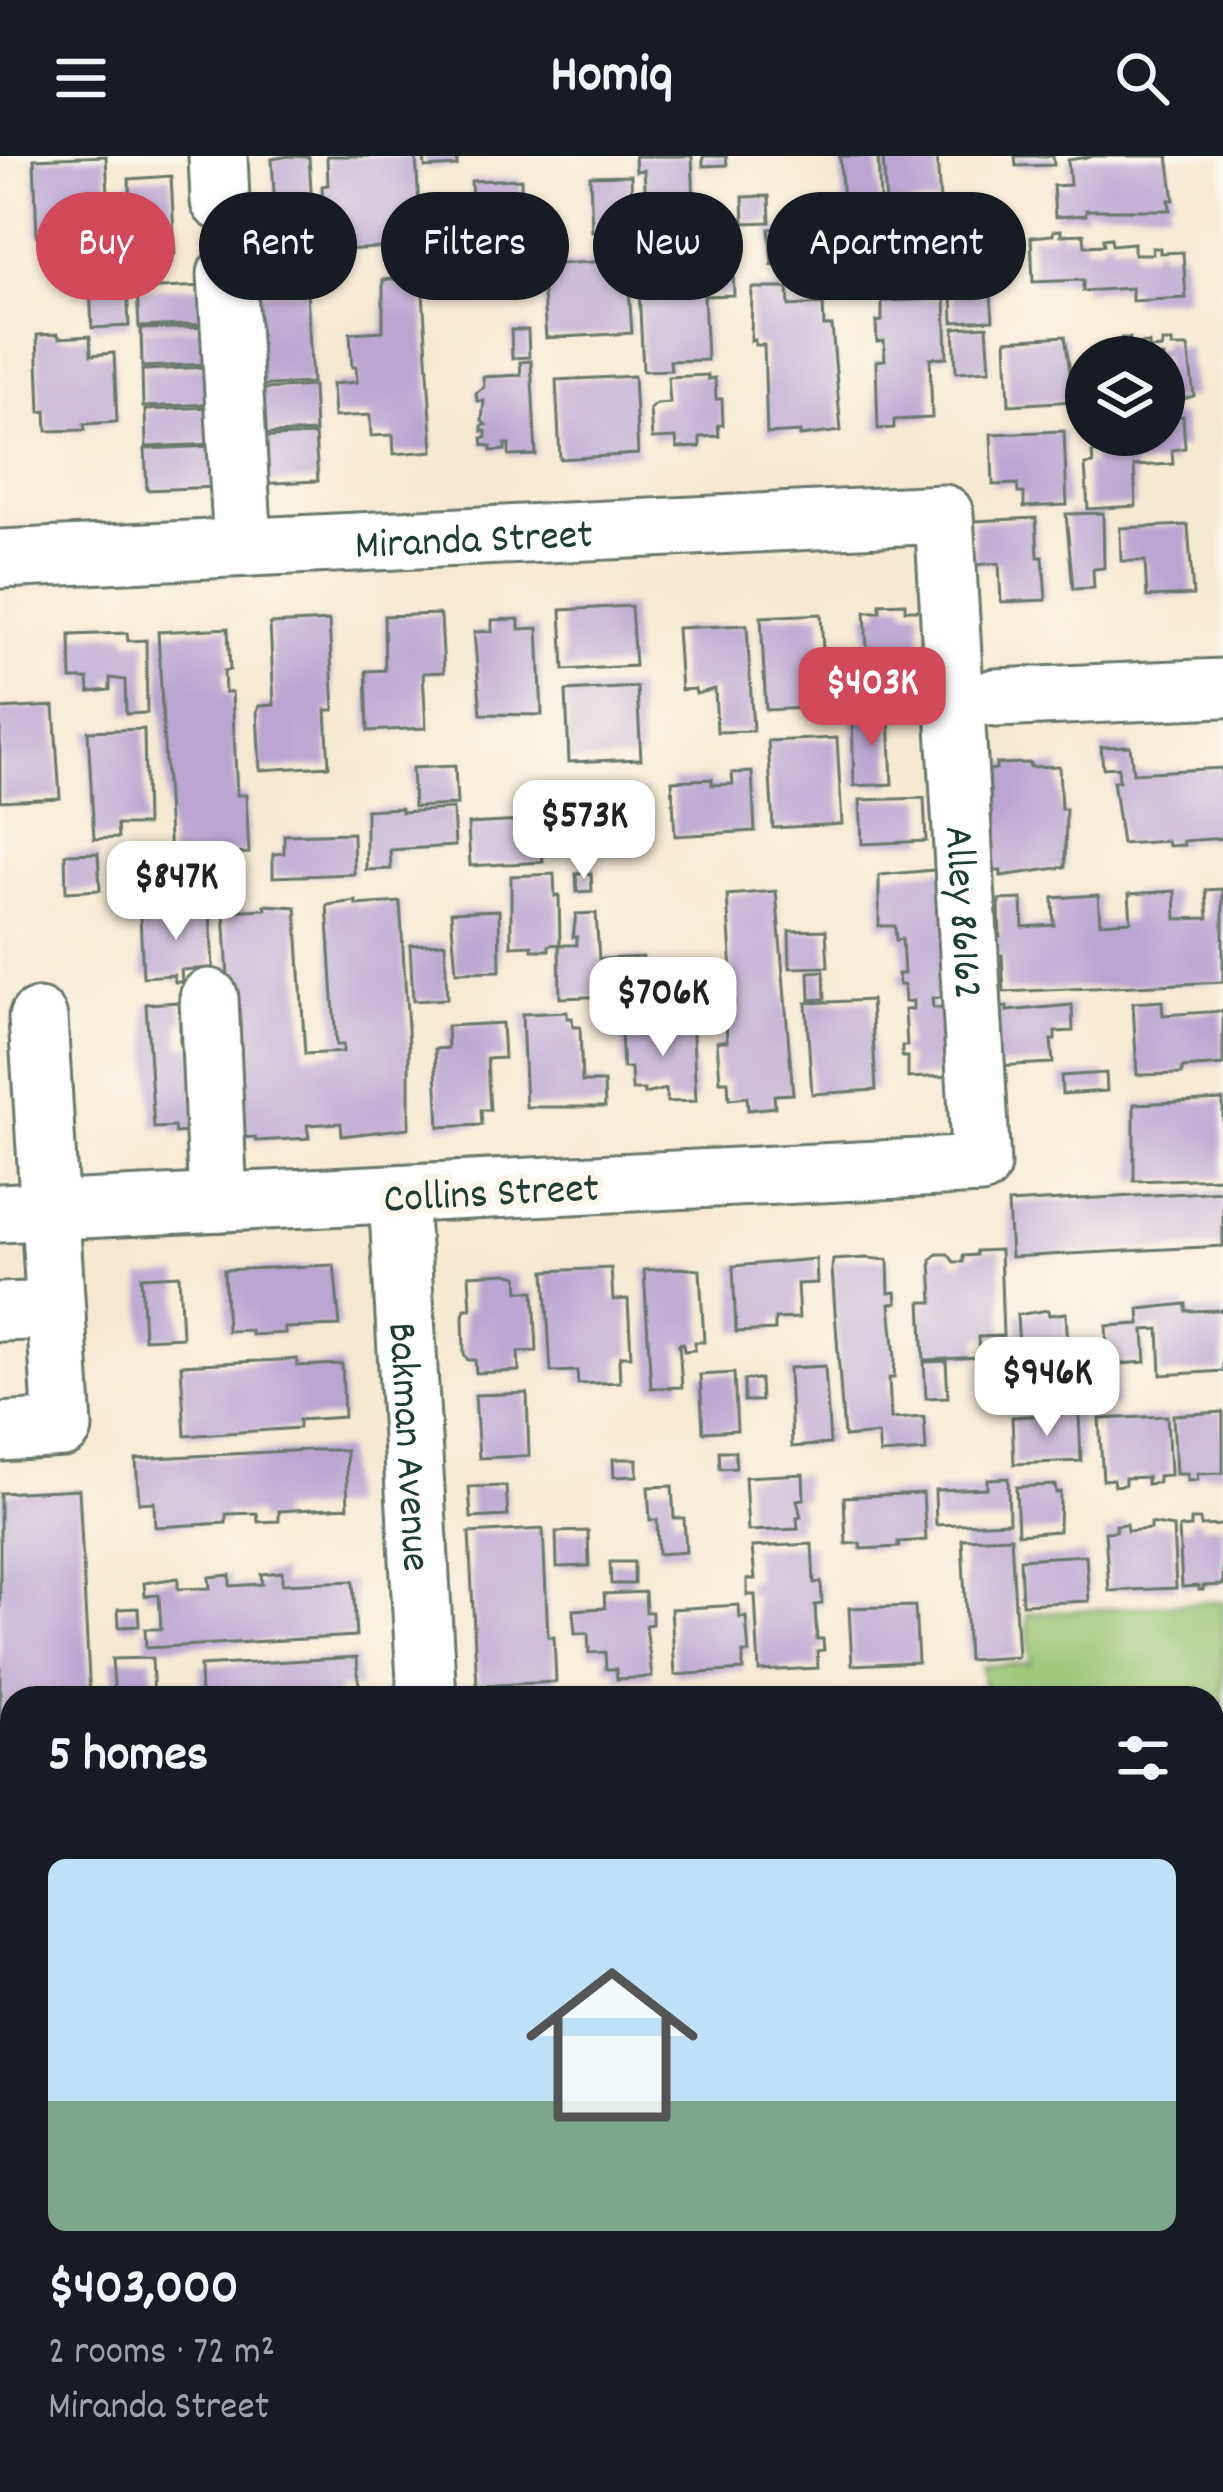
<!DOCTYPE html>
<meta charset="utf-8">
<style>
:root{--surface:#171b24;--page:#20242c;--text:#f1f3f6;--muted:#9ea1a6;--accent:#d1495b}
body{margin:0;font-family:Dekko,sans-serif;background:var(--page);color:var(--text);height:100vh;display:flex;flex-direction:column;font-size:45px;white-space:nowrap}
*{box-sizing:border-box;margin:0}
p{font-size:39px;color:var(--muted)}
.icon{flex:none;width:66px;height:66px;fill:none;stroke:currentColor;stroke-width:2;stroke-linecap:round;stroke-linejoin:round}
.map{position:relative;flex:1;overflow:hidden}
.panel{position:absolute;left:0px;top:1530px;width:1224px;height:807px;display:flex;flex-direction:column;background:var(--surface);border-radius:36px 36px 0 0;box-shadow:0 3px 9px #0004}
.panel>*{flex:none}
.banner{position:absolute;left:36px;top:36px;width:1152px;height:108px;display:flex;gap:24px}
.fabs{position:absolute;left:1065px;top:180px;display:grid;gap:24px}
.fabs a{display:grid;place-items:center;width:120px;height:120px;border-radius:50%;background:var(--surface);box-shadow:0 3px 9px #0004;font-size:60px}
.price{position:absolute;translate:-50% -102px;padding:0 27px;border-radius:24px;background:#fff;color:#222;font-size:39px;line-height:78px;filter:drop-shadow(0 3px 6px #0008)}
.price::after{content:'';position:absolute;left:50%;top:72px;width:36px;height:27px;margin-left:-18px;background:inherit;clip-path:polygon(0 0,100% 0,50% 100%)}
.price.active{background:var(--accent);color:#fff}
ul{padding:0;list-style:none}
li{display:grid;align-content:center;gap:24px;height:636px;padding:0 48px}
li span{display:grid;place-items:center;height:372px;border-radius:18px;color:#555}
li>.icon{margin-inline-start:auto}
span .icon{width:216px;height:216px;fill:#fffc;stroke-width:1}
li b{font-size:51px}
h2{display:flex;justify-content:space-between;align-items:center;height:144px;padding:0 48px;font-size:51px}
.tag{padding:0 42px;border-radius:54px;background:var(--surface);box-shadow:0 3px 9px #0004;font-size:42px;line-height:108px}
.tag.active{background:var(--accent);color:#fff}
header{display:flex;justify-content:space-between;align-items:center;height:156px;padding:0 48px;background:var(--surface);font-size:54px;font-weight:700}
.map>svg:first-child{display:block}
.green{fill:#99c471;stroke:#5c8052;stroke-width:3}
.building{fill:#baa6d0}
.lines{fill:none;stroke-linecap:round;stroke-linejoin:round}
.minor-casing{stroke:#6a796c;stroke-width:63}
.major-casing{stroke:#6a796c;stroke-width:72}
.minor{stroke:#fff;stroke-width:57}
.major{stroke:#fff;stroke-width:66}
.labels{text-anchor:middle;stroke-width:12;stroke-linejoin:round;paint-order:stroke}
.street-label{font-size:42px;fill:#1f3d34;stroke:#fbf7ec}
</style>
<header><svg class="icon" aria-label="menu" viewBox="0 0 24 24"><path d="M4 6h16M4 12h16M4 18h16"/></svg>Homiq<svg class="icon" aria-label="search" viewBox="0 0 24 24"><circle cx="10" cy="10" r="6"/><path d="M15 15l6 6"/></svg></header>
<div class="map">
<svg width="1223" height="2336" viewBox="0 0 1223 2336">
<rect width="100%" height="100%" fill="#fbf7ec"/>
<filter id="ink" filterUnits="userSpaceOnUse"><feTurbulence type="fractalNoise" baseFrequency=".00833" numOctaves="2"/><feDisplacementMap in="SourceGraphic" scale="24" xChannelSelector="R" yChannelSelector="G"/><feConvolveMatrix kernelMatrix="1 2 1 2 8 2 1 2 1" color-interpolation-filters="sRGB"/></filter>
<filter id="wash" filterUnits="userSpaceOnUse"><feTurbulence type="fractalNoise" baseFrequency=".004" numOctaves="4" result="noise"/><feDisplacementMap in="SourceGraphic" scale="48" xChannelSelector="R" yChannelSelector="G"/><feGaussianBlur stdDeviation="2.7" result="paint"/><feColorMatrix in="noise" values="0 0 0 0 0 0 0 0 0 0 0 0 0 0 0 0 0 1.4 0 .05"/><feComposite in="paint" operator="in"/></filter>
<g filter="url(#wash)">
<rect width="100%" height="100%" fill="#f6e9d3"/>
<path class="green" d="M1223 1445V1717L1212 1718V1542H984L982 1510 1030 1507 1027 1458Z"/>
<g id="blocks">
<g class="building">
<path d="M106 0 110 76 37 80 34 3Z"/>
<path d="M289 0 309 1 312 51 275 53 272 3Z"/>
<path d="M327 0H416L420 68H426L428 116H419L413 109 412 90 325 95 322 30 328 29Z"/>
<path d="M424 0H457V10L425 12Z"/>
<path d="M635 0H692L694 45 646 47 644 14 636 15Z"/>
<path d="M703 0H726L727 9 703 10Z"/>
<path d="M840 0H878L880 46 843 48Z"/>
<path d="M883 0H937L940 46 886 50Z"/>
<path d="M1015 0H1053L1054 9 1016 10Z"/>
<path d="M1094 0H1168L1174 44H1169L1170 54H1086V59L1055 61 1053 30 1070 29 1068 4Z"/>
<path d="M631 19 633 73 592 75 590 20Z"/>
<path d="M171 20 175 98 133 100 129 23Z"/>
<path d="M521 23 522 75 474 76 471 25Z"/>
<path d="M769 40 770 66 744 67 743 41Z"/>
<path d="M842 69 844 105 772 109 769 73Z"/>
<path d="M1061 74V79L1084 78 1085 90 1104 89 1103 83 1111 82 1112 89 1134 87V98H1153L1152 92H1160V97L1183 96 1186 142 1132 145V132L1083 135V124L1033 126 1031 81 1053 79V75Z"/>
<path d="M986 76 993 164 953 166 950 78Z"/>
<path d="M732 98 734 139 704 140 707 204 670 205 671 214 643 215 639 133 671 131 670 101Z"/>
<path d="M627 104 632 177 546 182 541 109Z"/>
<path d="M126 107 129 170 92 172 89 109Z"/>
<path d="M422 121 433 295 394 298 393 279 371 280 370 259 334 261 332 228 357 226 356 211H352L350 177 383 175V124Z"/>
<path d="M206 130 208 168 139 171 137 133Z"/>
<path d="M752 132H788L789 150 823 148 824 170H832L841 275 800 280V276L767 278 764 189H755V184L751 185Z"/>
<path d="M307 134 312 227 249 230 243 137Z"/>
<path d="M945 143 947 201 930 202 932 262 894 264V272L878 273 876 205 885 204 884 185 877 186 876 166 882 165V145Z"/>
<path d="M987 170 990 214 956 216 954 172Z"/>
<path d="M210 171 211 208 142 211 141 173Z"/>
<path d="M511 174H528L529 201 512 202Z"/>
<path d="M58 178 59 182 90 180 91 199 114 197 117 266 84 268 85 274 47 275 46 255 40 256 37 179Z"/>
<path d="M1065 180 1074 245 1009 249 1006 184Z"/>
<path d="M1121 182H1130L1129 188 1149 187V193L1162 192V186H1172V191H1188L1194 240 1169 247 1168 241H1164V201H1100L1099 189H1120Z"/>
<path d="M531 205 536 299 509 300V288H505V294L491 295V290L483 289 482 282H486V275H482V270L486 269 482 265 484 245H477L476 237 484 231 483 221 521 219 520 206Z"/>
<path d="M211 211 212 248 143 251 142 214Z"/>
<path d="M708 219V223L715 222 716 243H722L723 269H718L719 280 700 281V291L677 292 676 282 652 283 650 253 656 248 670 247 668 221Z"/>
<path d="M634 220 638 298 560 303 556 224Z"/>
<path d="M313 230 315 276 251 279 249 234Z"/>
<path d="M213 251 215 288 146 291 145 254Z"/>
<path d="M1183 260 1185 292 1172 294 1173 308 1134 310 1136 350 1088 353 1085 309 1093 308 1092 297 1099 296 1098 284 1112 283V279H1164V261Z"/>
<path d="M1064 275 1067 349 1024 351V337H1018L1017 328 993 329 991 278Z"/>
<path d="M315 279 318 325 254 328 251 282Z"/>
<path d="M215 290 216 331 147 334 145 293Z"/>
<path d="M1103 357 1104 412 1093 413 1094 432 1073 433 1066 358Z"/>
<path d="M1036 362 1038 401H1043L1046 444 1001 446 999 407 975 409 973 365Z"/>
<path d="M1188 369 1193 439 1147 441 1145 405H1121L1120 372Z"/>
<path d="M905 447V454H920L925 561H904L899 528 869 530 865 456H880V448Z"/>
<path d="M631 450 635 510 564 514 561 454Z"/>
<path d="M438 458 441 461 444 516 423 517 426 572 368 575 366 515 385 514 384 460Z"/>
<path d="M821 458 826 551 766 554 761 461Z"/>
<path d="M519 463V473L538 472 542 559 481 558 474 476 492 475V464Z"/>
<path d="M329 465 334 554H326L329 610 260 614 257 555 259 550 274 549 270 468Z"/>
<path d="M747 469 753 575 717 576 715 533 696 538 695 533 681 534 677 472Z"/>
<path d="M228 472 230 514 224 515 225 536H232L237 639H246L249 697 170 701 158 476Z"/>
<path d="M127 477 128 485 146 484 147 557 126 558 125 524 110 522V534L89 536 88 523H71L70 479Z"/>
<path d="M637 531 641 603 569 606 566 535Z"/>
<path d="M54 550 60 642 0 645V553Z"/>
<path d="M889 557 892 628 854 630 852 558Z"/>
<path d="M144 573 146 669H117L118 682 94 683 88 575Z"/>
<path d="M837 582 842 668 773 672 768 585Z"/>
<path d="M1130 590 1133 617 1222 612 1223 682 1183 685 1184 689 1168 690 1167 685 1122 688 1113 625H1119L1118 611 1103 612 1101 591Z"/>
<path d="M1030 607V611L1059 610 1061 653H1066L1065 711 1001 720V715H994L989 614 996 613V608Z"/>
<path d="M455 610 457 649 414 651 412 612Z"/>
<path d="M752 616 755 675 675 680 672 625 712 623V629L733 628 732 617Z"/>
<path d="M645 636 647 676 573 680 571 640Z"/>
<path d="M924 642 926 685 862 688 860 644Z"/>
<path d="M401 652V656L453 653 455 690 390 694 391 713 366 714V654Z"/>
<path d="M541 664 543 706 470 710 468 668Z"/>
<path d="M353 677 354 718 273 721V698L284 697V679Z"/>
<path d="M98 697 100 734 66 736 65 698Z"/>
<path d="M945 713 951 842H932L933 852H948L951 920 908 922V901H902V890H907L905 854 913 853V845L905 846 904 829H899L898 818H904L902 783 896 784 895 770H879V719Z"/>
<path d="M591 717 592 735 577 736 576 718Z"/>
<path d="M554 718 555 740 559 739 560 788 549 789V794H532V789L511 790V720Z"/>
<path d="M1223 733V826L1004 836 1002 799 996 800 995 780H1000L999 744 1022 743 1023 771 1054 769 1053 742 1098 739 1100 767 1131 765 1129 738 1175 735 1176 763 1208 762 1206 734Z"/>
<path d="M776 735 793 938 774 939 775 951 748 954 747 941 729 943 728 925H720L717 885H727L725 848H734L727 739Z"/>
<path d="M356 745V749L400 746 409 889V972L342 980 341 967 307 969 309 982 256 985 255 981 238 982 224 755 266 753 265 749 296 751 305 898 343 896V889H336L327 749Z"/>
<path d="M186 753V757L210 756 213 812 181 814 182 826H175L174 819 143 821 140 760 158 755 159 759 180 758 179 754Z"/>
<path d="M499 754 500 815 456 816 451 756Z"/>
<path d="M596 757 599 803 643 801 644 839 560 842 559 789H577V781H573L576 758Z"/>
<path d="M826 774 828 811 790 812 789 775Z"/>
<path d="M445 787 447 843 413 845 410 789Z"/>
<path d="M824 815 825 843 810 844 809 816Z"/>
<path d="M871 844 876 934 812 938 806 847Z"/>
<path d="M1162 845 1163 859 1223 855V909L1182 912V918L1137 919 1133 847Z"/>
<path d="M180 846 185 865 180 866V889L206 888 211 975 175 977 174 971 154 972 146 848Z"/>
<path d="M1072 849 1073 875 1055 876V884H1051L1053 907 995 910 992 852 1007 851V855Z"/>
<path d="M567 856V862H572L573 871H580L582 926H604L605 951H526L522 858Z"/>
<path d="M692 858 696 945 667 946 666 933 644 938V934H632L631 912H623L621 878 663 876 662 860Z"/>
<path d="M502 867 504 902 487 903 490 954H481L482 969 439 971 435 893 448 892 447 870Z"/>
<path d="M1106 917 1107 935 1062 938 1061 920Z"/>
<path d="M1223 944V1022L1134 1025V948Z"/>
<path d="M1223 1035V1090L1011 1101 1008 1047Z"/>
<path d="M1000 1094 1003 1180 978 1181 979 1201 924 1204 921 1146H933L931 1104 937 1098H948L954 1106H963V1100L976 1099V1095Z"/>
<path d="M867 1102 888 1104 889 1137 896 1136 897 1147 890 1148 895 1202 894 1222H889L891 1263 924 1261 926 1295 880 1298 878 1278 844 1281 832 1113 833 1104Z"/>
<path d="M816 1103 817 1127 797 1128 799 1162 775 1163V1174L736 1176 733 1110Z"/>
<path d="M334 1109 340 1170 284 1172 285 1177 251 1179V1174L227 1175 224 1114Z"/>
<path d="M611 1112 613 1144 628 1143 631 1200H621L619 1204 620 1226 578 1228 577 1215 551 1216 545 1115Z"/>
<path d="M679 1112 700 1114 704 1186H695V1194L684 1195 683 1187 679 1188 682 1231 651 1232 644 1114Z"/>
<path d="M507 1117 518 1120 519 1135H534L537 1195 518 1196 519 1215 476 1217 475 1204H468L464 1198 463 1160 465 1153H471L469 1119Z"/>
<path d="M179 1119 182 1181 144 1183 141 1121Z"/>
<path d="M1186 1148V1155L1223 1154V1215L1161 1219 1159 1173 1144 1174 1146 1206 1118 1208 1117 1250 1074 1252 1072 1203 1099 1201V1211L1108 1209 1106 1170 1140 1168 1139 1153Z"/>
<path d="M1048 1154 1049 1159 1066 1157 1069 1206H1066V1213H1059L1060 1223 1021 1225 1017 1159Z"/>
<path d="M297 1203V1210L342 1208 344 1261 299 1264V1272L185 1280 181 1209Z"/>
<path d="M946 1205 948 1241 926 1242 924 1206Z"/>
<path d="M825 1210 830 1288 792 1291 789 1212Z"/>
<path d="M734 1217 737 1274 703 1276 700 1219Z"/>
<path d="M760 1223 761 1245H744V1224Z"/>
<path d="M1071 1234 1072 1254 1045 1256 1044 1235Z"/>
<path d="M527 1237 529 1300 479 1302 475 1239Z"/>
<path d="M1223 1256V1317L1197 1318 1198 1324 1187 1325V1318H1176L1173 1259Z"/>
<path d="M1079 1257 1081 1305 1014 1308 1012 1261Z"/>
<path d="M1167 1260 1170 1319 1158 1320V1327L1147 1328V1321L1125 1322V1329L1114 1330 1113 1323 1103 1324 1099 1263Z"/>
<path d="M308 1294H346L348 1351 279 1355V1365L258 1366 257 1357 226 1358V1367L155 1371 154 1346 139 1347 136 1303Z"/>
<path d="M719 1295H735L736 1312 720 1313Z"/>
<path d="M613 1303H637V1320L614 1321Z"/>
<path d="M803 1318 804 1343 797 1344 801 1361 797 1362 798 1373 748 1375 745 1321Z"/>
<path d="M1008 1322 1009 1366 936 1369 935 1334 987 1332V1323Z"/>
<path d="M1055 1329 1056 1337 1060 1336 1059 1375 1018 1378 1016 1331Z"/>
<path d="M506 1330 508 1360 471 1362 469 1331Z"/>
<path d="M672 1330 674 1362H684L686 1396 658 1398 657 1364H650L648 1331Z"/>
<path d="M79 1333 90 1542H12V1610H0V1337Z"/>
<path d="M923 1337 926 1384 898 1386 899 1391 861 1393 860 1387 846 1388 844 1341Z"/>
<path d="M1191 1364H1200L1201 1370 1223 1369V1429L1203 1430V1434H1199V1430L1182 1431 1179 1372 1191 1371Z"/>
<path d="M1150 1367 1173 1371 1176 1432 1109 1435 1105 1376 1116 1375V1369L1126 1368 1127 1375 1150 1373Z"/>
<path d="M543 1373 548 1481H554L556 1526 477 1530 469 1377Z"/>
<path d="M588 1375 589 1410 557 1411 556 1376Z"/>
<path d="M1011 1381 1018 1501 968 1504 962 1383Z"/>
<path d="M812 1388 814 1427 821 1426 822 1448 815 1449 817 1483H823L824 1494 817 1495 818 1512 759 1515 755 1439H747V1423H755L752 1391Z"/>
<path d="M1086 1399 1089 1445 1022 1448 1020 1403Z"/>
<path d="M610 1406H634V1428H611Z"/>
<path d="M282 1416V1428L353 1425 356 1480 146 1492 145 1473H161L159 1439 145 1440 144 1427 178 1422V1433L210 1432 209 1421 230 1419V1430L262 1428 261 1418Z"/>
<path d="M645 1436 646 1456H652V1468L646 1469 652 1521 617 1523 616 1513H606L605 1496 589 1497 588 1477 575 1478 573 1454 605 1452 604 1438Z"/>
<path d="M739 1449 740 1462 746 1461 749 1497H743V1514L675 1519 671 1453Z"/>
<path d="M915 1450 918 1506 852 1509 849 1452Z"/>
<path d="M138 1452 139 1470 119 1471 118 1453Z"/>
<path d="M357 1501 359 1532 339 1533V1542L201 1541 200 1510Z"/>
<path d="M152 1502 154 1542H115L112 1503Z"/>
<path d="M0 1687H6L12 1801V1958L0 1959Z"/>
<path d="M1223 1739V1832L1212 1833V1740Z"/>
<path d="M1223 2036V2096L1212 2097V2037Z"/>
<path d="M12 2099V2213L0 2214V2100Z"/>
</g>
</g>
</g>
<g filter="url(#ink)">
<use href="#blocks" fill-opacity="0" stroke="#6a796c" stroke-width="3"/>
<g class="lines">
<defs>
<g id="minor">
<path d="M218 0 220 45"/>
<path d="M227 118 243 391"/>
<path id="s1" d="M0 403 944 358 981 1009 0 1057"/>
<path d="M995 542 1223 532"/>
<path d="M209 842 218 1046"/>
<path id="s2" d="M398 1039 427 1542"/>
<path d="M0 1156 56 1154"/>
<path d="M0 1276 63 1272 38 862"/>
<path d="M0 1644 12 1643"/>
<path d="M1212 1868 1223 1867"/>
<path d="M0 2025 12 2024"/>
<path d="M157 2325 158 2336"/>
<path d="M568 2325V2336"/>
<path d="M660 2325 661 2336"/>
</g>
<g id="major">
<path d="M1212 2245H1223"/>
<path d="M0 2310H12"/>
</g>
</defs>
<use href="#minor" class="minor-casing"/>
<use href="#major" class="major-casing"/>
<use href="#minor" class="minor"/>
<use href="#major" class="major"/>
</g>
</g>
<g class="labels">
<g class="street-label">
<text dy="15" stroke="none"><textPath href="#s1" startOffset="474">Miranda Street</textPath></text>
<text dy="15" stroke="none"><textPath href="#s1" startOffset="1344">Alley 86162</textPath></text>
<text transform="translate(491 1034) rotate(-3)" y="15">Collins Street</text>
<text dy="15" stroke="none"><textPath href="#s2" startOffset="252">Bakman Avenue</textPath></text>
</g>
</g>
</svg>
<div class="fabs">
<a><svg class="icon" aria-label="layers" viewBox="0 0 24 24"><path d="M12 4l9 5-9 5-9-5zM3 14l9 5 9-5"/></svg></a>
</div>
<b class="price active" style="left:872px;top:593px">$403K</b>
<b class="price" style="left:584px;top:726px">$573K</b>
<b class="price" style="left:176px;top:787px">$847K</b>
<b class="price" style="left:663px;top:903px">$706K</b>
<b class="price" style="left:1047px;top:1283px">$946K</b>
<div class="banner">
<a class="tag active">Buy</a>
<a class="tag">Rent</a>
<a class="tag">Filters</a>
<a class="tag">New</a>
<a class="tag">Apartment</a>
</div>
<section class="panel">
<h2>5 homes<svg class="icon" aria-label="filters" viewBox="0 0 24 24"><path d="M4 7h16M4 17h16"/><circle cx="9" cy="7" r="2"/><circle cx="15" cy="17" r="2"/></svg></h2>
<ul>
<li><span style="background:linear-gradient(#bfe0f5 65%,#7fa58c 0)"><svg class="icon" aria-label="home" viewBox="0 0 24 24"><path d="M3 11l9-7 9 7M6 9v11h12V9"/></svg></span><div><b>$403,000</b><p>2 rooms · 72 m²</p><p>Miranda Street</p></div></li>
</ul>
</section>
</div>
